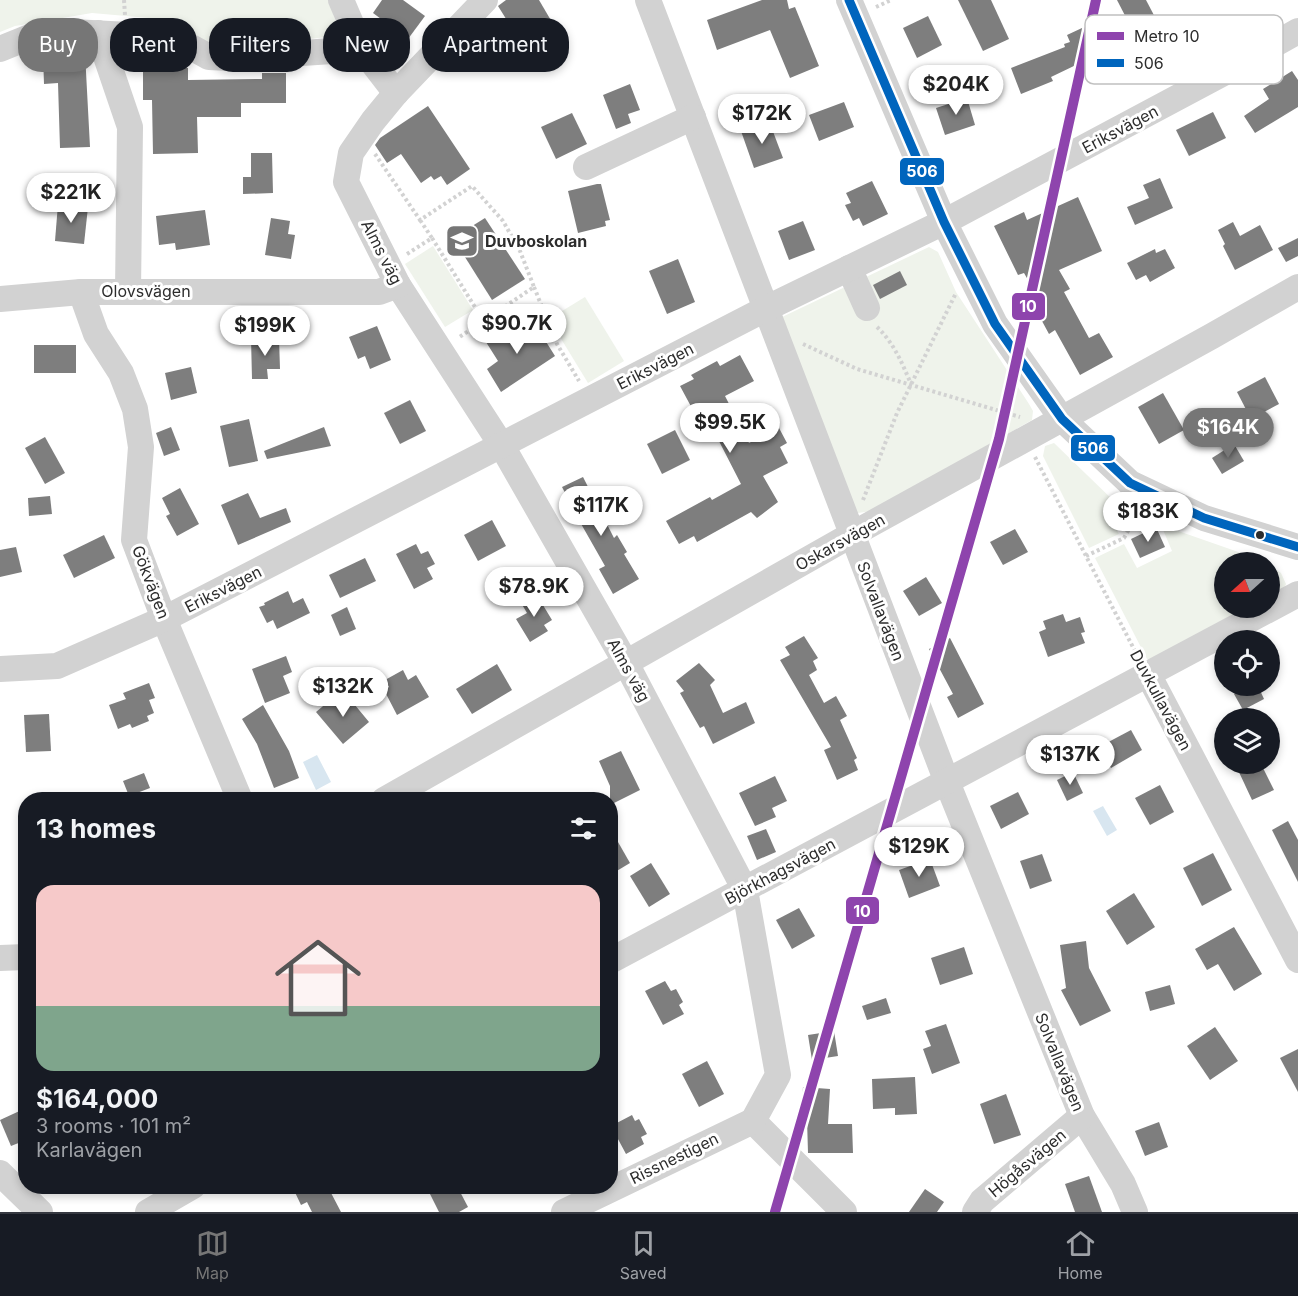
<!DOCTYPE html>
<meta charset="utf-8">
<style>
:root{--surface:#171b24;--page:#242831;--text:#f1f3f6;--muted:#9ea1a6;--line:#363941;--accent:#767676}
body{margin:0;font-family:Inter,sans-serif;background:var(--page);color:var(--text);height:100vh;display:flex;flex-direction:column;font-size:22px;white-space:nowrap}
*{box-sizing:border-box;margin:0}
p{font-size:20px;color:var(--muted)}
.icon{flex:none;width:33px;height:33px;fill:none;stroke:currentColor;stroke-width:2;stroke-linecap:round;stroke-linejoin:round}
.map{position:relative;flex:1;overflow:hidden}
.details{position:absolute;left:18px;top:792px;width:600px;height:402px;display:flex;flex-direction:column;background:var(--surface);border-radius:24px;box-shadow:0 3px 9px #0003}
.details>*{flex:none}
.top-card{position:absolute;left:18px;top:18px;width:600px;height:54px;display:flex;gap:12px}
.needle{width:39px;rotate:249deg}
.buttons{position:absolute;left:1214px;top:552px;display:grid;gap:12px}
.buttons a{display:grid;place-items:center;width:66px;height:66px;border-radius:50%;background:var(--surface);box-shadow:0 3px 9px #0003;font-size:30px}
.price{position:absolute;translate:-50% -51px;padding:0 14px;border-radius:21px;background:#fff;color:#222;font-size:20px;line-height:39px;filter:drop-shadow(0 2px 3px #0008)}
.price::after{content:'';position:absolute;left:50%;top:36px;width:18px;height:14px;margin-left:-9px;background:inherit;clip-path:polygon(0 0,100% 0,50% 100%)}
.price.active{background:var(--accent);color:#fff}
ul{padding:0;list-style:none}
li{display:grid;align-content:center;gap:12px;height:318px;padding:0 18px}
li span{display:grid;place-items:center;height:186px;border-radius:18px;color:#555}
li>.icon{margin-inline-start:auto}
span .icon{width:108px;height:108px;fill:#fffc;stroke-width:1}
li b{font-size:26px}
h2{display:flex;justify-content:space-between;align-items:center;height:72px;padding:0 18px;font-size:26px}
.chip{padding:0 21px;border-radius:24px;background:var(--surface);box-shadow:0 3px 9px #0003;font-size:21px;line-height:54px}
.chip.active{background:var(--accent);color:#fff}
.tab-bar{display:flex;justify-content:space-around;align-items:center;height:84px;border-top:2px solid var(--line);background:var(--surface);font-size:16px;color:var(--muted)}
.tab-bar a{display:grid;justify-items:center;gap:3px}
.tab-bar .active{color:var(--accent)}
.map>svg:first-child{display:block}
.green{fill:#eff3eb}
.water{fill:#d8e6f0}
.building{fill:#7e7e7e}
.lines{fill:none;stroke-linecap:round;stroke-linejoin:round}
.path{stroke:#d2d2d2;stroke-width:4;stroke-dasharray:3 3;stroke-linecap:butt}
.minor{stroke:#d2d2d2;stroke-width:26}
.bus-1-casing{stroke:#fff;stroke-width:14}
.bus-1{stroke:#0065bd;stroke-width:9}
.metro-1-casing{stroke:#fff;stroke-width:15}
.metro-1{stroke:#8e44ad;stroke-width:10}
.bus-dot{fill:#2d2d2d;stroke:#fff;stroke-width:2}
.labels{text-anchor:middle;stroke-width:6;stroke-linejoin:round;paint-order:stroke}
.street-label{font-size:16px;fill:#2d2d2d;stroke:#fff}
.poi-label{font-size:16px;font-weight:bold;fill:#2d2d2d;stroke:#fff;text-anchor:start}
.key{fill:#fff;stroke:#c0c0c0;stroke-width:1.5}
.key-label{font-size:16px;fill:#2d2d2d}
.line-badge{stroke:#fff;stroke-width:2}
.badge-label{font-size:16px;text-anchor:middle;font-weight:bold;fill:#fff}
</style>
<div class="map">
<svg width="1298" height="1212" viewBox="0 0 1298 1212">
<rect width="100%" height="100%" fill="#fff"/>
<g class="green">
<path d="M0 0H329L339 32 335 36 216 50 160 19 92 13 15 26 0 32Z"/>
<path d="M433 246 473 310 445 327 405 264Z"/>
<path d="M929 247 938 252 956 292 1029 404 1033 411 1032 420 872 511 858 513 857 514 780 318Z"/>
<path d="M585 297 624 361 588 383 549 319Z"/>
<path d="M1054 443 1118 505 1123 515 1112 521 1119 534 1089 548 1043 456 1045 446Z"/>
<path d="M1161 525 1267 562H1224V608H1249L1152 659H1147L1095 558 1124 544 1137 568 1172 551Z"/>
<path d="M1269 564 1281 573 1286 584 1284 589 1269 597Z"/>
</g>
<g class="water">
<path d="M317 755 331 782 316 790 303 762Z"/>
<path d="M1103 806 1117 830 1107 836 1093 811Z"/>
</g>
<g class="building">
<path d="M382 0H403L425 16 408 39 373 13Z"/>
<path d="M506 0H539L566 46 534 64 498 6Z"/>
<path d="M762 0H787L789 9 795 7 819 66 790 78 770 30 717 50 707 20Z"/>
<path d="M958 0H991L1009 39 983 51Z"/>
<path d="M1117 0H1146L1157 21 1134 33Z"/>
<path d="M928 16 942 45 917 58 903 28Z"/>
<path d="M1082 28 1086 35 1094 31 1103 52 1051 77 1053 81 1021 94 1011 68 1065 47 1064 44 1070 42 1067 35Z"/>
<path d="M85 53 90 147 60 148 58 83 44 84 43 55Z"/>
<path d="M143 68H188V80L262 79V73H286V103H241V117H197L198 153 153 154 152 100H143Z"/>
<path d="M1292 71 1298 80V107L1255 133 1244 116 1269 99 1263 89Z"/>
<path d="M630 84 640 110 628 114 631 123 616 129 603 95Z"/>
<path d="M967 98 975 125 945 135 936 108Z"/>
<path d="M844 102 854 127 819 141 809 115Z"/>
<path d="M428 106 470 169 447 185 441 176 434 180 431 176 421 183 401 154 387 163 375 145 380 138Z"/>
<path d="M1213 112 1226 138 1189 156 1176 130Z"/>
<path d="M572 113 587 144 556 159 541 127Z"/>
<path d="M769 121 783 158 754 168 741 131Z"/>
<path d="M251 153H272L273 193 243 194V177H251Z"/>
<path d="M1160 178 1173 208 1135 225 1127 207 1149 198 1143 185Z"/>
<path d="M872 181 888 214 863 226 859 218 853 221 845 205 851 203 846 193Z"/>
<path d="M597 184H601L610 220 605 221 606 226 578 233 568 191Z"/>
<path d="M1078 197 1102 251 1059 270 1070 289 1064 292 1089 338 1099 333 1113 357 1080 375 1055 330 1049 334 1036 310 1043 306 1024 273 1018 275 994 226 1024 212 1027 220Z"/>
<path d="M58 204 88 207 84 244 55 241Z"/>
<path d="M205 210 210 245 176 250 175 243 159 245 156 216Z"/>
<path d="M271 218 290 221 288 234 295 235 291 259 265 255Z"/>
<path d="M485 218 525 279 492 300 453 238Z"/>
<path d="M803 221 815 250 789 260 778 231Z"/>
<path d="M1233 222 1240 236 1260 225 1273 250 1235 270 1223 246 1225 244 1218 230Z"/>
<path d="M1298 238V256L1286 262 1278 248Z"/>
<path d="M1155 249 1156 253 1165 249 1175 268 1150 282 1146 275 1136 280 1127 263Z"/>
<path d="M678 259 695 302 667 314 649 271Z"/>
<path d="M900 271 907 285 880 299 873 285Z"/>
<path d="M518 320 528 335 538 329 555 356 501 392 487 369 498 361 486 342Z"/>
<path d="M377 326 391 360 370 369 365 356 358 359 349 337Z"/>
<path d="M251 338H279L280 369H267L268 379H252Z"/>
<rect x="34" y="345" width="42" height="28"/>
<path d="M740 355 754 381 725 396 749 443 779 428 787 443 780 447 788 463 763 476 778 502 757 518 751 512 697 542 694 536 679 544 666 521 710 497 712 500 741 484 702 408 694 412 680 386 694 379 691 375 717 361 720 366Z"/>
<path d="M191 367 197 393 171 400 165 373Z"/>
<path d="M1265 377 1279 404 1251 419 1237 392Z"/>
<path d="M1163 393 1184 430 1159 444 1138 407Z"/>
<path d="M410 400 426 431 400 444 384 413Z"/>
<path d="M249 419 258 461 229 467 220 426Z"/>
<path d="M171 427 180 450 164 456 156 433Z"/>
<path d="M324 427 331 446 267 459 264 451Z"/>
<path d="M675 430 690 460 662 474 647 444Z"/>
<path d="M45 437 65 473 45 484 25 448Z"/>
<path d="M1234 444 1244 461 1222 474 1212 458Z"/>
<path d="M583 477 614 538 617 535 627 552 624 554 639 579 613 594 599 569 605 566 580 522 562 487Z"/>
<path d="M180 488 199 524 177 536 166 516 170 514 162 498Z"/>
<path d="M248 493 260 518 286 508 291 522 238 545 221 505Z"/>
<path d="M50 496 52 514 29 516 28 498Z"/>
<path d="M492 520 506 546 478 561 464 535Z"/>
<path d="M1156 527 1165 547 1140 558 1131 539Z"/>
<path d="M1015 529 1028 552 1003 565 990 542Z"/>
<path d="M104 535 115 558 74 578 63 555Z"/>
<path d="M416 544 421 554 428 551 435 564 427 568 433 579 414 589 396 554Z"/>
<path d="M16 547 22 572 0 577V550Z"/>
<path d="M365 558 376 581 340 598 329 575Z"/>
<path d="M926 577 942 603 919 616 903 591Z"/>
<path d="M288 591 293 603 303 598 310 613 277 629 273 620 267 623 259 607 265 605 264 603Z"/>
<path d="M535 592 552 620 544 625 548 631 530 642 516 619 527 613 520 601Z"/>
<path d="M347 607 356 629 340 636 331 615Z"/>
<path d="M1063 614 1066 622 1080 617 1085 632 1081 633 1085 643 1048 657 1039 632 1046 629 1043 621Z"/>
<path d="M804 636 818 658 813 661 817 670 809 675 824 703 836 696 847 716 840 720 857 758 854 760 858 770 837 780 824 750 831 747 780 660 790 655 785 647Z"/>
<path d="M950 638 984 704 958 718 947 697 953 694 929 649Z"/>
<path d="M286 656 292 672 283 676 290 693 265 703 252 669Z"/>
<path d="M699 663 715 680 710 685 723 713 746 702 755 723 713 744 704 726 700 728 680 693 684 691 676 681Z"/>
<path d="M497 664 512 690 472 714 456 689Z"/>
<path d="M403 670 408 680 416 675 429 697 397 715 384 690 389 687 385 680Z"/>
<path d="M149 683 155 698 149 700 154 713 147 716 149 721 132 728 130 724 118 729 109 705 126 699 123 693Z"/>
<path d="M1250 686H1258L1264 699 1243 710 1234 694Z"/>
<path d="M345 693 369 722 343 744 316 712 329 701 331 704Z"/>
<path d="M263 705 289 751 299 778 274 788 257 744 242 719Z"/>
<path d="M49 714 51 751 26 752 24 715Z"/>
<path d="M1131 730 1142 750 1111 768 1099 747Z"/>
<path d="M621 751 640 790 610 805V786L599 761Z"/>
<path d="M1252 764H1261L1274 790 1252 800 1238 770Z"/>
<path d="M1073 772 1083 793 1067 801 1057 780Z"/>
<path d="M144 773 150 788 129 796 123 781Z"/>
<path d="M775 776 787 801 772 808 776 817 755 826 739 793Z"/>
<path d="M1160 785 1174 812 1150 825 1135 798Z"/>
<path d="M1018 792 1029 814 1001 829 990 806Z"/>
<path d="M1288 821 1298 840V882L1272 830Z"/>
<path d="M610 828 630 863 610 875Z"/>
<path d="M766 829 776 852 757 860 747 836Z"/>
<path d="M1213 853 1232 890 1202 906 1183 868Z"/>
<path d="M1042 854 1052 881 1030 889 1020 861Z"/>
<path d="M930 859 940 886 909 898 899 870Z"/>
<path d="M651 863 670 894 649 907 630 876Z"/>
<path d="M1134 893 1155 927 1127 945 1106 911Z"/>
<path d="M799 908 815 936 792 949 776 920Z"/>
<path d="M1234 927 1262 974 1234 991 1218 964 1207 970 1195 949Z"/>
<path d="M1086 941 1089 968 1111 1011 1080 1026 1061 990 1066 988 1060 945Z"/>
<path d="M964 947 973 974 940 985 931 958Z"/>
<path d="M665 981 671 991 676 989 683 1002 679 1005 684 1014 663 1025 645 991Z"/>
<path d="M1170 985 1175 1004 1150 1011 1145 992Z"/>
<path d="M886 998 891 1013 867 1020 862 1006Z"/>
<path d="M946 1024 960 1063 932 1074 923 1049 931 1046 925 1031Z"/>
<path d="M1215 1027 1238 1061 1210 1080 1187 1046Z"/>
<path d="M834 1031 838 1056 812 1060 808 1035Z"/>
<path d="M1298 1049V1092L1280 1058Z"/>
<path d="M707 1061 724 1094 699 1107 682 1074Z"/>
<path d="M915 1077 917 1114 895 1115V1108L873 1109 872 1079Z"/>
<path d="M803 1087 830 1089 828 1124H852L853 1153H808L807 1119 801 1118Z"/>
<path d="M1006 1094 1021 1135 994 1144 980 1104Z"/>
<path d="M26 1108V1140L11 1146 0 1120Z"/>
<path d="M632 1115 635 1121 639 1119 647 1134 641 1137 644 1144 626 1154 611 1126Z"/>
<path d="M1159 1122 1168 1147 1145 1156 1135 1131Z"/>
<path d="M1089 1176 1102 1212H1075L1065 1184Z"/>
<path d="M292 1186H340L330 1191 341 1212H312L307 1202 301 1205Z"/>
<path d="M426 1186H457L468 1207 459 1212H439Z"/>
<path d="M925 1189 944 1202 937 1212H909Z"/>
</g>
<g class="lines">
<g class="path">
<path d="M124 0 125 15"/>
<path d="M876 7 891 0"/>
<path d="M375 154 420 220 472 186 503 221 520 251 534 287 458 338"/>
<path d="M432 238 483 320"/>
<path d="M407 254 432 238 420 220"/>
<path d="M534 287 557 344 579 381"/>
<path d="M877 327C894 343 902 363 911 384"/>
<path d="M803 344 857 369 1020 417"/>
<path d="M1035 457 1137 655"/>
<path d="M863 500 897 413 956 293"/>
<path d="M1086 556 1124 538 1138 513"/>
</g>
<g class="minor">
<path d="M341 0 362 49 396 93"/>
<path d="M485 0 396 93 373 121 351 153 346 182 398 285 502 446 626 663 745 890 778 1075 753 1121 844 1212"/>
<path d="M648 0 947 782 1082 1116 1123 1184 1135 1212"/>
<path d="M849 0 944 222 995 324 1062 419 1130 483 1204 518 1298 547"/>
<path d="M98 33 130 127 128 291"/>
<path d="M0 49 37 34 54 31 166 37 178 40 209 57 229 58 362 49"/>
<path d="M586 167 693 117"/>
<path d="M849 268 867 308"/>
<path d="M81 292 96 334 121 373 135 409 141 447 134 540 164 619 240 800"/>
<path d="M0 299 81 292H379L398 285"/>
<path d="M0 669 57 666 164 619 765 309 944 222 1231 69 1298 31"/>
<path d="M1148 674 1298 960"/>
<path d="M384 800 851 535 1212 336 1298 287"/>
<path d="M0 958 26 957"/>
<path d="M610 961 1298 594"/>
<path d="M0 1173 40 1212"/>
<path d="M148 1212 193 1186"/>
<path d="M564 1212 753 1121"/>
<path d="M975 1212 982 1201 1082 1116"/>
</g>
<defs>
<path id="bus-1" d="M849 0 944 222 995 324 1062 419 1130 483 1204 518 1298 547"/>
</defs>
<use href="#bus-1" class="bus-1-casing"/>
<use href="#bus-1" class="bus-1"/>
<defs>
<path id="metro-1" d="M775 1212 999 439 1096 0"/>
</defs>
<use href="#metro-1" class="metro-1-casing"/>
<use href="#metro-1" class="metro-1"/>
</g>
<defs>
<symbol id="school-square" viewBox="-11 -11 22 22"><rect x="-9" y="-9" width="18" height="18" rx="4" fill="#767676" stroke="#fff"/><path d="M0-5L7-2L0 1L-7-2ZM-4 1L0 2.5L4 1V4Q0 6-4 4Z" fill="#fff"/></symbol>
</defs>
<g fill-rule="evenodd">
<use href="#school-square" x="443" y="222" width="38" height="38"/>
</g>
<circle class="bus-dot" cx="1260" cy="535" r="5"/>
<g class="labels">
<g class="street-label">
<text transform="translate(1120 129) rotate(-28)" y="6">Eriksvägen</text>
<text transform="translate(382 252) rotate(63)" y="6">Alms väg</text>
<text x="146" y="297">Olovsvägen</text>
<text transform="translate(655 366) rotate(-27)" y="6">Eriksvägen</text>
<text transform="translate(840 542) rotate(-29)" y="6">Oskarsvägen</text>
<text transform="translate(151 582) rotate(69)" y="6">Gökvägen</text>
<text transform="translate(223 589) rotate(-27)" y="6">Eriksvägen</text>
<text transform="translate(881 611) rotate(69)" y="6">Solvallavägen</text>
<text transform="translate(629 670) rotate(61)" y="6">Alms väg</text>
<text transform="translate(1161 700) rotate(62)" y="6">Duvkullavägen</text>
<text transform="translate(780 871) rotate(-28)" y="6">Björkhagsvägen</text>
<text transform="translate(1060 1062) rotate(68)" y="6">Solvallavägen</text>
<text transform="translate(674 1158) rotate(-26)" y="6">Rissnestigen</text>
<text transform="translate(1027 1163) rotate(-40)" y="6">Högåsvägen</text>
</g>
<g class="poi-label">
<text x="485" y="247">Duvboskolan</text>
</g>
</g>
<rect x="1085" y="15" width="198" height="69" rx="9" class="key"/>
<rect x="1097" y="32" width="27" height="8" fill="#8e44ad"/>
<rect x="1097" y="59" width="27" height="8" fill="#0065bd"/>
<g class="key-label">
<text x="1134" y="42">Metro 10</text>
<text x="1134" y="69">506</text>
</g>
<g class="line-badge">
<rect x="899" y="157" width="46" height="29" rx="6" fill="#0065bd"/>
<rect x="1011" y="292" width="35" height="29" rx="6" fill="#8e44ad"/>
<rect x="1070" y="434" width="46" height="28" rx="6" fill="#0065bd"/>
<rect x="845" y="896" width="35" height="29" rx="6" fill="#8e44ad"/>
</g>
<g class="badge-label">
<text x="922" y="177">506</text>
<text x="1028" y="312">10</text>
<text x="1093" y="454">506</text>
<text x="862" y="917">10</text>
</g>
</svg>
<div class="buttons">
<a><svg class="needle" viewBox="-14 -14 28 28"><path d="M0-13l5 13h-10z" fill="#e53935"/><path d="M0 13l5-13h-10z" fill="#9ea1a6"/></svg></a>
<a><svg class="icon" aria-label="locate" viewBox="0 0 24 24"><circle cx="12" cy="12" r="6"/><path d="M12 2v4M12 18v4M2 12h4M18 12h4"/></svg></a>
<a><svg class="icon" aria-label="layers" viewBox="0 0 24 24"><path d="M12 4l9 5-9 5-9-5zM3 14l9 5 9-5"/></svg></a>
</div>
<b class="price" style="left:956px;top:116px">$204K</b>
<b class="price" style="left:762px;top:145px">$172K</b>
<b class="price" style="left:71px;top:224px">$221K</b>
<b class="price" style="left:517px;top:355px">$90.7K</b>
<b class="price" style="left:265px;top:357px">$199K</b>
<b class="price" style="left:730px;top:454px">$99.5K</b>
<b class="price active" style="left:1228px;top:459px">$164K</b>
<b class="price" style="left:601px;top:537px">$117K</b>
<b class="price" style="left:1148px;top:543px">$183K</b>
<b class="price" style="left:534px;top:618px">$78.9K</b>
<b class="price" style="left:343px;top:718px">$132K</b>
<b class="price" style="left:1070px;top:786px">$137K</b>
<b class="price" style="left:919px;top:878px">$129K</b>
<div class="top-card">
<a class="chip active">Buy</a>
<a class="chip">Rent</a>
<a class="chip">Filters</a>
<a class="chip">New</a>
<a class="chip">Apartment</a>
</div>
<section class="details">
<h2>13 homes<svg class="icon" aria-label="filters" viewBox="0 0 24 24"><path d="M4 7h16M4 17h16"/><circle cx="9" cy="7" r="2"/><circle cx="15" cy="17" r="2"/></svg></h2>
<ul>
<li><span style="background:linear-gradient(#f6c9c9 65%,#7fa58c 0)"><svg class="icon" aria-label="home" viewBox="0 0 24 24"><path d="M3 11l9-7 9 7M6 9v11h12V9"/></svg></span><div><b>$164,000</b><p>3 rooms · 101 m²</p><p>Karlavägen</p></div></li>
</ul>
</section>
</div>
<nav class="tab-bar">
<a class="active"><svg class="icon" aria-label="map" viewBox="0 0 24 24"><path d="M3 6l6-2 6 2 6-2v14l-6 2-6-2-6 2zM9 4v14M15 6v14"/></svg>Map</a>
<a><svg class="icon" aria-label="saved" viewBox="0 0 24 24"><path d="M7 4h10v16l-5-4-5 4z"/></svg>Saved</a>
<a><svg class="icon" aria-label="home" viewBox="0 0 24 24"><path d="M3 11l9-7 9 7M6 9v11h12V9"/></svg>Home</a>
</nav>
